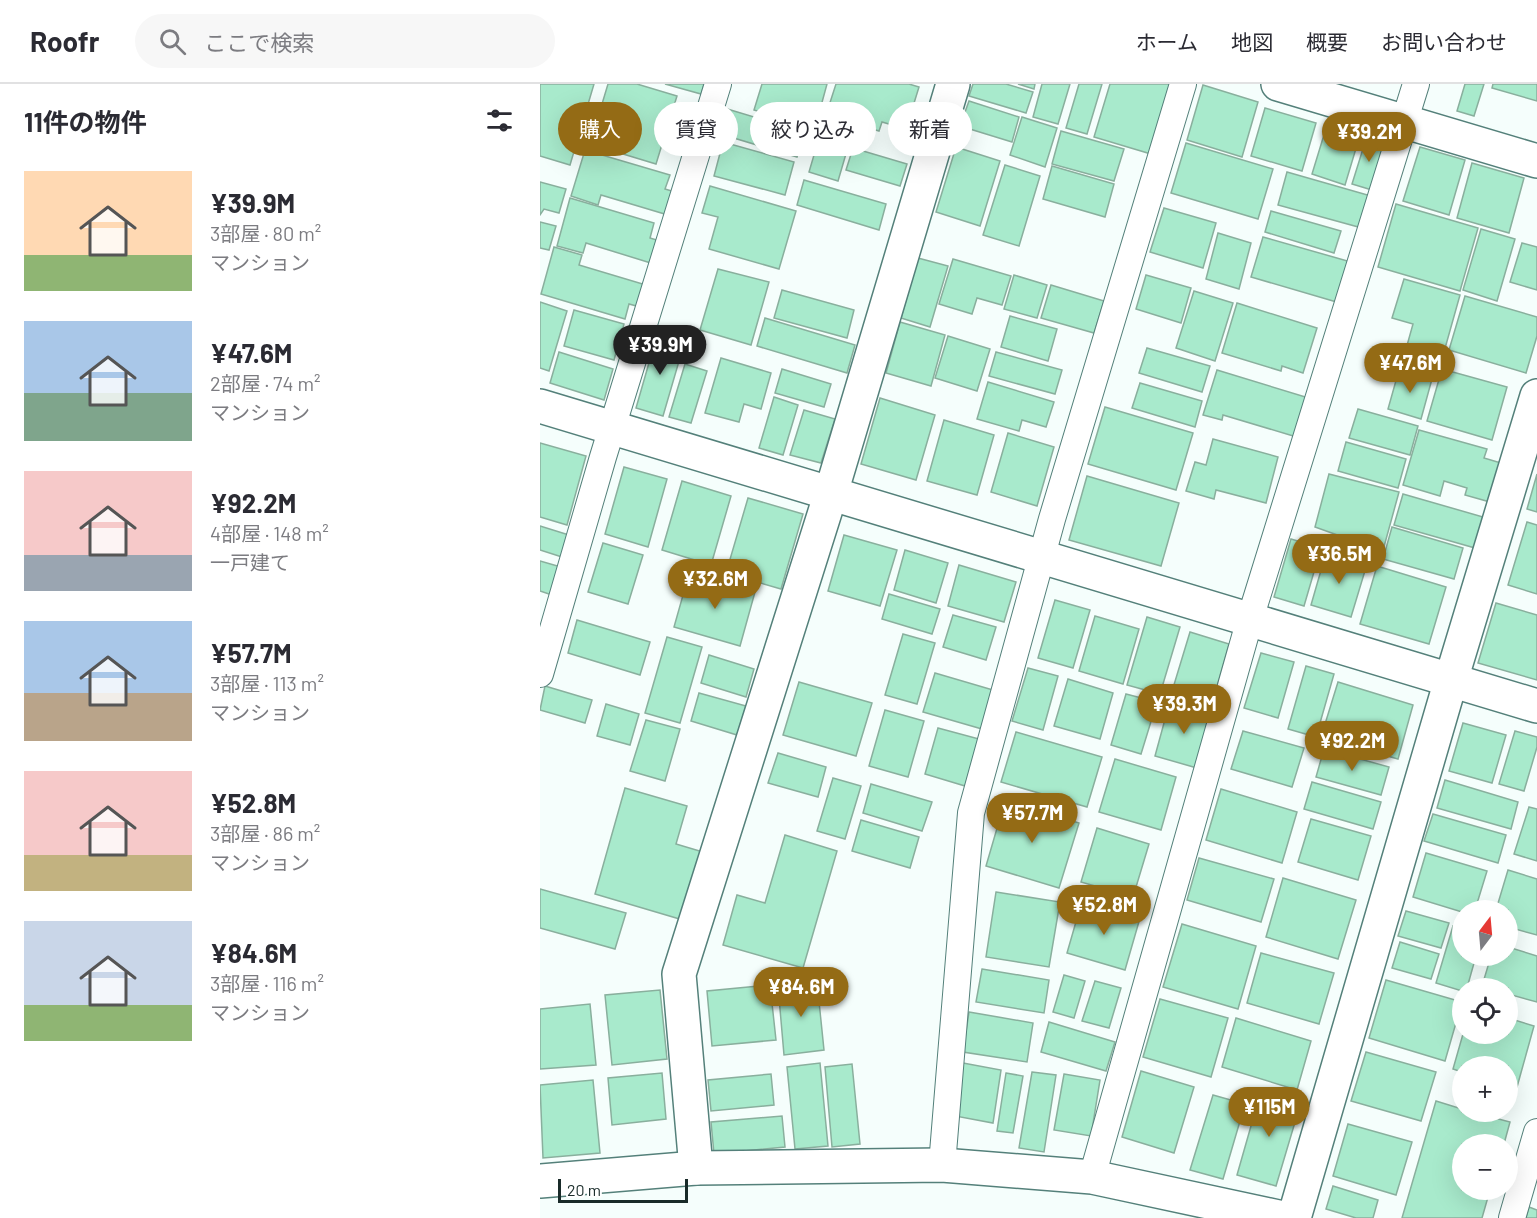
<!DOCTYPE html>
<html lang="ja">
<meta charset="utf-8">
<style>
:root{--surface:#fff;--page:#f7f7f7;--text:#2b2b33;--muted:#7c7c81;--line:#e1e1e2;--accent:#946b15}
body{margin:0;font-family:Barlow,"Noto Sans JP",sans-serif;background:var(--page);color:var(--text);height:100vh;display:flex;flex-direction:column;font-size:22px;white-space:nowrap}
*{box-sizing:border-box;margin:0}
p{font-size:20px;color:var(--muted)}
.icon{flex:none;width:33px;height:33px;fill:none;stroke:currentColor;stroke-width:2;stroke-linecap:round;stroke-linejoin:round}
.map{position:relative;flex:1;overflow:hidden}
.panel{display:flex;flex-direction:column;background:var(--surface);width:540px}
.panel>*{flex:none}
.guide{position:absolute;left:18px;top:18px;width:570px;height:54px;display:flex;gap:12px}
.needle{width:39px;rotate:16deg}
.tools{position:absolute;left:912px;top:816px;display:grid;gap:12px}
.tools a{display:grid;place-items:center;width:66px;height:66px;border-radius:50%;background:var(--surface);box-shadow:0 6px 24px #0002;font-size:30px}
.scale{position:absolute;left:18px;bottom:15px;width:130px;box-sizing:border-box;padding-left:6px;border:3px solid #192b29;border-top:0;font-size:16px;line-height:21px;white-space:nowrap;color:#192b29;-webkit-text-stroke:4px #fff;paint-order:stroke}
.price{position:absolute;translate:-50% -51px;padding:0 14px;border-radius:21px;background:var(--accent);color:#fff;font-size:20px;line-height:39px;filter:drop-shadow(0 2px 3px #0008)}
.price::after{content:'';position:absolute;left:50%;top:36px;width:18px;height:14px;margin-left:-9px;background:inherit;clip-path:polygon(0 0,100% 0,50% 100%)}
.price.active{background:#222;color:#fff}
ul{padding:0;list-style:none}
li{display:flex;align-items:center;gap:18px;height:150px;padding:0 24px}
li span{display:grid;place-items:center;flex:none;width:168px;height:120px;border-radius:0px;color:#555}
li>.icon{margin-inline-start:auto}
span .icon{width:72px;height:72px;fill:#fffc;stroke-width:1}
li b{font-size:26px}
h2{display:flex;justify-content:space-between;align-items:center;height:72px;padding:0 24px;font-size:26px}
.pill{padding:0 21px;border-radius:27px;background:var(--surface);box-shadow:0 6px 24px #0002;font-size:21px;line-height:54px}
.pill.active{background:var(--accent);color:#fff}
header{display:flex;align-items:center;gap:36px;box-sizing:border-box;height:84px;padding:0 30px;background:var(--surface);border-bottom:2px solid var(--line)}
header strong{font-size:28px}
nav{display:flex;gap:33px;margin-inline-start:auto;font-size:21px}
.search{width:420px;height:54px;background:var(--page);display:flex;align-items:center;gap:15px;box-sizing:border-box;padding:0 21px;border-radius:33px;color:var(--muted);font-size:22px}
main{display:flex;flex:1;min-height:0}
.map>svg:first-child{display:block}
.building{fill:#a8eacc;stroke:#89af9d;stroke-width:1.5}
.lines{fill:none;stroke-linecap:round;stroke-linejoin:round}
.lane-casing{stroke:#54807a;stroke-width:28}
.street-casing{stroke:#54807a;stroke-width:36}
.lane{stroke:#fff;stroke-width:26}
.street{stroke:#fff;stroke-width:33}
</style>
<header>
<strong>Roofr</strong>
<div class="search"><svg class="icon" aria-label="search" viewBox="0 0 24 24"><circle cx="10" cy="10" r="6"/><path d="M15 15l6 6"/></svg>ここで検索</div>
<nav><a>ホーム</a><a>地図</a><a>概要</a><a>お問い合わせ</a></nav>
</header>
<main>
<section class="panel">
<h2>11件の物件<svg class="icon" aria-label="filters" viewBox="0 0 24 24"><path d="M4 7h16M4 17h16"/><circle cx="9" cy="7" r="2"/><circle cx="15" cy="17" r="2"/></svg></h2>
<ul>
<li><span style="background:linear-gradient(#ffd9b3 70%,#8fb573 0)"><svg class="icon" aria-label="home" viewBox="0 0 24 24"><path d="M3 11l9-7 9 7M6 9v11h12V9"/></svg></span><div><b>¥39.9M</b><p>3部屋 · 80 m²</p><p>マンション</p></div></li>
<li><span style="background:linear-gradient(#a9c7e8 60%,#7fa58c 0)"><svg class="icon" aria-label="home" viewBox="0 0 24 24"><path d="M3 11l9-7 9 7M6 9v11h12V9"/></svg></span><div><b>¥47.6M</b><p>2部屋 · 74 m²</p><p>マンション</p></div></li>
<li><span style="background:linear-gradient(#f6c9c9 70%,#9aa5b1 0)"><svg class="icon" aria-label="home" viewBox="0 0 24 24"><path d="M3 11l9-7 9 7M6 9v11h12V9"/></svg></span><div><b>¥92.2M</b><p>4部屋 · 148 m²</p><p>一戸建て</p></div></li>
<li><span style="background:linear-gradient(#a9c7e8 60%,#b9a48a 0)"><svg class="icon" aria-label="home" viewBox="0 0 24 24"><path d="M3 11l9-7 9 7M6 9v11h12V9"/></svg></span><div><b>¥57.7M</b><p>3部屋 · 113 m²</p><p>マンション</p></div></li>
<li><span style="background:linear-gradient(#f6c9c9 70%,#c2b280 0)"><svg class="icon" aria-label="home" viewBox="0 0 24 24"><path d="M3 11l9-7 9 7M6 9v11h12V9"/></svg></span><div><b>¥52.8M</b><p>3部屋 · 86 m²</p><p>マンション</p></div></li>
<li><span style="background:linear-gradient(#c9d6e8 70%,#8fb573 0)"><svg class="icon" aria-label="home" viewBox="0 0 24 24"><path d="M3 11l9-7 9 7M6 9v11h12V9"/></svg></span><div><b>¥84.6M</b><p>3部屋 · 116 m²</p><p>マンション</p></div></li>
</ul>
</section>
<div class="map">
<svg width="997" height="1134" viewBox="0 0 997 1134">
<rect width="100%" height="100%" fill="#f5fefc"/>
<g class="building">
<path d="M0 0H54L30 81 0 72Z"/>
<path d="M68 0H97L137 12 116 80 50 60Z"/>
<path d="M125 0H164L161 10Z"/>
<path d="M222 0H287L275 44 214 26Z"/>
<path d="M296 0H369L379 3 366 45 342 38 339 47 286 31Z"/>
<path d="M433 0H466L493 8 486 29 429 12Z"/>
<path d="M478 0H495L494 5Z"/>
<path d="M502 0H530L518 40 493 33Z"/>
<path d="M539 0H562L547 50 526 44Z"/>
<path d="M570 0H632L611 70 554 53Z"/>
<path d="M925 0H944L934 32 917 27Z"/>
<path d="M953 0H997V17L952 4Z"/>
<path d="M663 1 718 18 702 73 647 56Z"/>
<path d="M429 17 479 33 472 58 420 42Z"/>
<path d="M184 24 264 48 257 73 177 49Z"/>
<path d="M725 24 776 39 762 87 711 72Z"/>
<path d="M482 33 517 44 505 83 470 71Z"/>
<path d="M787 41 820 51 805 101 772 90Z"/>
<path d="M521 47 584 65 574 97 512 80Z"/>
<path d="M827 52 846 58 832 106 812 100Z"/>
<path d="M279 54 308 63 298 97 269 88Z"/>
<path d="M183 58 254 78 245 111 174 92Z"/>
<path d="M646 59 733 85 718 135 631 109Z"/>
<path d="M416 63 460 77 440 142 396 128Z"/>
<path d="M880 63 925 76 909 131 863 117Z"/>
<path d="M313 64 367 80 360 102 306 86Z"/>
<path d="M45 66 130 91 125 105 135 108 128 131 61 111 58 121 31 112Z"/>
<path d="M932 79 984 94 969 149 917 134Z"/>
<path d="M465 81 500 92 479 162 443 151Z"/>
<path d="M512 82 574 100 565 133 503 115Z"/>
<path d="M747 88 831 112 822 144 738 121Z"/>
<path d="M264 96 346 120 339 146 257 121Z"/>
<path d="M0 98 26 105 19 129 4 125 0 131Z"/>
<path d="M170 102 256 127 239 185 169 165 178 133 162 129Z"/>
<path d="M30 114 114 139 110 154 120 157 114 180 46 159 43 169 17 162Z"/>
<path d="M856 120 938 144 920 207 838 183Z"/>
<path d="M624 124 676 139 663 184 610 168Z"/>
<path d="M731 127 801 147 794 169 725 148Z"/>
<path d="M0 138 16 142 9 166 0 164Z"/>
<path d="M941 145 975 155 957 217 923 206Z"/>
<path d="M678 149 711 159 699 205 666 195Z"/>
<path d="M723 153 811 178 800 219 711 193Z"/>
<path d="M982 159 997 163V206L970 198Z"/>
<path d="M14 163 42 171 39 181 106 201 100 223 89 220 85 235 1 210Z"/>
<path d="M378 174 408 182 390 243 361 234Z"/>
<path d="M413 175 471 192 462 221 437 214 432 230 399 220Z"/>
<path d="M178 185 229 198 211 261 160 246Z"/>
<path d="M474 191 507 201 497 234 464 225Z"/>
<path d="M606 191 651 204 641 239 596 225Z"/>
<path d="M864 195 920 211 902 275 866 265 873 240 852 234Z"/>
<path d="M511 201 564 217 554 249 501 234Z"/>
<path d="M242 206 314 226 307 254 234 234Z"/>
<path d="M654 207 693 219 675 277 636 264Z"/>
<path d="M925 212 997 233V252L986 289 909 266Z"/>
<path d="M0 218 27 227 9 287 0 284Z"/>
<path d="M697 219 777 244 763 289 742 282 741 287 682 269Z"/>
<path d="M34 226 84 240 74 276 24 262Z"/>
<path d="M470 232 517 245 508 277 461 263Z"/>
<path d="M225 234 315 261 307 289 217 262Z"/>
<path d="M360 238 405 251 391 302 346 289Z"/>
<path d="M117 251 144 260 123 332 96 324Z"/>
<path d="M408 252 450 265 437 307 395 294Z"/>
<path d="M607 264 670 282 662 308 599 289Z"/>
<path d="M19 268 73 285 64 316 10 299Z"/>
<path d="M456 268 522 286 515 310 449 292Z"/>
<path d="M181 274 231 289 221 325 204 320 199 338 165 329Z"/>
<path d="M145 280 167 287 151 339 129 333Z"/>
<path d="M242 285 291 300 284 323 235 309Z"/>
<path d="M902 285 967 303 952 356 887 337Z"/>
<path d="M677 286 772 315 760 354 683 331 682 336 663 331Z"/>
<path d="M859 286 892 295 881 335 848 325Z"/>
<path d="M448 298 514 318 506 343 482 336 479 347 437 335Z"/>
<path d="M600 299 662 317 655 343 592 324Z"/>
<path d="M234 313 258 321 243 371 219 364Z"/>
<path d="M340 314 395 331 376 396 321 380Z"/>
<path d="M565 323 653 349 636 406 548 380Z"/>
<path d="M818 325 878 342 870 371 809 354Z"/>
<path d="M264 326 295 335 281 379 250 371Z"/>
<path d="M404 336 454 351 437 411 387 397Z"/>
<path d="M879 346 947 365 944 374 961 379 950 418 925 411 927 404 904 397 900 412 863 401Z"/>
<path d="M468 349 514 363 497 422 451 408Z"/>
<path d="M673 355 738 373 726 419 676 406 674 415 646 407 655 378 666 381Z"/>
<path d="M806 358 866 375 858 404 798 387Z"/>
<path d="M0 359 46 372 27 441 0 433Z"/>
<path d="M84 383 127 395 108 463 65 450Z"/>
<path d="M789 390 859 408 842 470 812 461 814 457 775 443Z"/>
<path d="M997 390V428L987 425Z"/>
<path d="M547 392 639 419 621 482 529 456Z"/>
<path d="M142 397 191 412 171 481 122 466Z"/>
<path d="M863 410 943 433 935 464 854 441Z"/>
<path d="M208 414 263 430 241 505 186 489Z"/>
<path d="M987 438 997 441V510L968 501Z"/>
<path d="M0 442 29 451 22 473 0 466Z"/>
<path d="M852 443 923 464 914 495 843 475Z"/>
<path d="M304 451 357 466 340 522 288 507Z"/>
<path d="M751 455 781 464 764 522 734 513Z"/>
<path d="M63 459 103 471 88 520 48 508Z"/>
<path d="M365 466 408 479 396 519 354 506Z"/>
<path d="M786 469 827 480 811 533 771 521Z"/>
<path d="M0 477 21 483 12 511 0 507Z"/>
<path d="M419 481 476 498 464 538 408 522Z"/>
<path d="M837 482 906 503 889 560 820 540Z"/>
<path d="M149 490 215 508 200 562 134 543Z"/>
<path d="M349 510 400 525 392 550 342 535Z"/>
<path d="M515 516 550 526 533 584 498 574Z"/>
<path d="M956 519 997 531V596L938 579Z"/>
<path d="M413 531 456 543 446 576 403 563Z"/>
<path d="M555 532 599 545 583 600 539 587Z"/>
<path d="M607 533 640 543 620 610 587 601Z"/>
<path d="M37 536 110 558 100 591 28 569Z"/>
<path d="M650 548 689 560 673 616 633 604Z"/>
<path d="M363 550 395 559 377 620 345 611Z"/>
<path d="M127 553 162 563 140 639 105 629Z"/>
<path d="M721 569 754 578 738 634 704 624Z"/>
<path d="M169 571 214 585 206 613 161 599Z"/>
<path d="M766 582 794 590 776 653 748 645Z"/>
<path d="M488 584 518 592 503 646 472 637Z"/>
<path d="M395 589 453 606 442 645 383 628Z"/>
<path d="M528 595 573 609 560 655 514 642Z"/>
<path d="M259 598 332 619 316 672 243 651Z"/>
<path d="M798 598 873 621 858 675 781 653Z"/>
<path d="M5 602 52 616 45 639 0 626Z"/>
<path d="M159 609 206 622 197 651 151 637Z"/>
<path d="M586 610 617 618 601 670 571 661Z"/>
<path d="M630 617 673 630 657 684 615 672Z"/>
<path d="M66 620 99 630 90 661 57 652Z"/>
<path d="M345 626 384 637 368 693 329 682Z"/>
<path d="M106 636 140 645 125 697 90 687Z"/>
<path d="M923 639 966 651 952 699 909 687Z"/>
<path d="M398 644 439 655 425 702 385 690Z"/>
<path d="M703 647 764 664 752 703 691 685Z"/>
<path d="M975 647 997 653V663L984 707 959 700Z"/>
<path d="M476 648 562 673 547 723 461 698Z"/>
<path d="M784 665 849 683 841 711 776 693Z"/>
<path d="M238 669 286 683 278 713 228 699Z"/>
<path d="M575 675 636 693 621 746 559 728Z"/>
<path d="M293 694 321 702 305 755 277 747Z"/>
<path d="M905 696 978 718 971 745 897 724Z"/>
<path d="M772 698 841 718 833 745 764 725Z"/>
<path d="M331 700 392 718 382 747 323 729Z"/>
<path d="M85 704 147 722 136 760 163 768 143 836 55 810Z"/>
<path d="M681 705 757 728 742 779 666 756Z"/>
<path d="M465 717 539 739 519 804 446 782Z"/>
<path d="M989 723 997 725V777L974 770Z"/>
<path d="M893 730 966 751 958 779 884 757Z"/>
<path d="M771 735 831 752 818 796 758 778Z"/>
<path d="M321 736 379 753 370 784 312 767Z"/>
<path d="M557 744 609 760 593 813 541 798Z"/>
<path d="M245 751 297 767 263 884 183 861 197 811 225 819Z"/>
<path d="M886 769 947 787 935 826 922 828 873 813Z"/>
<path d="M659 774 734 795 721 838 647 816Z"/>
<path d="M968 786 997 795V851L968 843V826H956Z"/>
<path d="M743 794 816 816 798 875 726 853Z"/>
<path d="M0 805 86 829 75 865 0 844Z"/>
<path d="M456 808 520 818 509 883 446 873Z"/>
<path d="M542 817 600 834 585 886 527 869Z"/>
<path d="M866 827 909 839 901 864 858 852Z"/>
<path d="M642 840 716 862 698 925 623 903Z"/>
<path d="M913 842 922 844V872H936L927 904 922 907 896 899Z"/>
<path d="M860 858 899 870 891 895 852 884Z"/>
<path d="M968 863 997 872V918L968 910V904L942 902 951 872H968Z"/>
<path d="M721 869 794 889 779 940 707 919Z"/>
<path d="M442 885 509 896 504 929 436 918Z"/>
<path d="M524 891 545 897 534 934 513 928Z"/>
<path d="M846 896 922 918 905 977 829 954Z"/>
<path d="M555 897 581 904 569 944 542 937Z"/>
<path d="M277 898 284 966 244 971 238 902Z"/>
<path d="M230 901 236 956 172 962 167 907Z"/>
<path d="M120 906 127 975 72 981 65 911Z"/>
<path d="M620 915 688 934 671 993 603 973Z"/>
<path d="M50 920 56 981 0 985V925Z"/>
<path d="M429 928 493 939 487 978 423 968Z"/>
<path d="M696 934 771 957 757 1006 682 983Z"/>
<path d="M968 934 994 942 977 1003 968 1001V982H922V988L913 985 923 950H968Z"/>
<path d="M509 938 575 958 566 987 501 968Z"/>
<path d="M826 968 896 988 881 1037 811 1017Z"/>
<path d="M280 979 288 1062 255 1065 247 983Z"/>
<path d="M423 979 461 986 453 1039 415 1032Z"/>
<path d="M312 980 320 1060 292 1063 285 983Z"/>
<path d="M601 987 654 1003 634 1069 582 1053Z"/>
<path d="M492 988 516 991 504 1068 479 1064Z"/>
<path d="M122 989 126 1035 72 1041 68 994Z"/>
<path d="M466 989 483 992 473 1049 457 1047Z"/>
<path d="M231 990 234 1021 171 1027 168 996Z"/>
<path d="M524 990 560 996 551 1052 514 1046Z"/>
<path d="M53 996 60 1069 3 1074 0 1001Z"/>
<path d="M721 1007 761 1018 736 1102 697 1091Z"/>
<path d="M673 1011 705 1020 683 1095 650 1086Z"/>
<path d="M896 1017 922 1025V1028H932L970 1038 964 1060H922V1106H950L942 1134H862Z"/>
<path d="M242 1032 245 1063 174 1070 171 1038Z"/>
<path d="M808 1040 872 1058 856 1111 793 1092Z"/>
<path d="M793 1102 838 1116 833 1134H816L786 1125Z"/>
<path d="M989 1123 997 1126V1134H986Z"/>
</g>
<g class="lines">
<defs>
<g id="lane">
<path d="M0 590 63 373 178 0"/>
<path d="M402 1081 431 729 512 435 643 0"/>
<path d="M552 1093 710 535 876 0"/>
<path d="M972 1134 997 1048"/>
</g>
<g id="street">
<path d="M738 0 997 77"/>
<path d="M0 322 997 622"/>
<path d="M156 1084 139 890 291 409 413 0"/>
<path d="M0 1097 156 1084 402 1081 552 1093 743 1134"/>
<path d="M754 1134 911 596 997 312"/>
</g>
</defs>
<use href="#lane" class="lane-casing"/>
<use href="#street" class="street-casing"/>
<use href="#lane" class="lane"/>
<use href="#street" class="street"/>
</g>
</svg>
<div class="tools">
<a><svg class="needle" viewBox="-14 -14 28 28"><path d="M0-13l5 13h-10z" fill="#e53935"/><path d="M0 13l5-13h-10z" fill="#7c7c81"/></svg></a>
<a><svg class="icon" aria-label="locate" viewBox="0 0 24 24"><circle cx="12" cy="12" r="6"/><path d="M12 2v4M12 18v4M2 12h4M18 12h4"/></svg></a>
<a>+</a>
<a>−</a>
</div>
<div class="scale">20 m</div>
<b class="price" style="left:829px;top:79px">¥39.2M</b>
<b class="price active" style="left:120px;top:292px">¥39.9M</b>
<b class="price" style="left:870px;top:310px">¥47.6M</b>
<b class="price" style="left:799px;top:501px">¥36.5M</b>
<b class="price" style="left:175px;top:526px">¥32.6M</b>
<b class="price" style="left:644px;top:651px">¥39.3M</b>
<b class="price" style="left:812px;top:688px">¥92.2M</b>
<b class="price" style="left:492px;top:760px">¥57.7M</b>
<b class="price" style="left:564px;top:852px">¥52.8M</b>
<b class="price" style="left:261px;top:934px">¥84.6M</b>
<b class="price" style="left:729px;top:1054px">¥115M</b>
<div class="guide">
<a class="pill active">購入</a>
<a class="pill">賃貸</a>
<a class="pill">絞り込み</a>
<a class="pill">新着</a>
</div>
</div>
</main>
